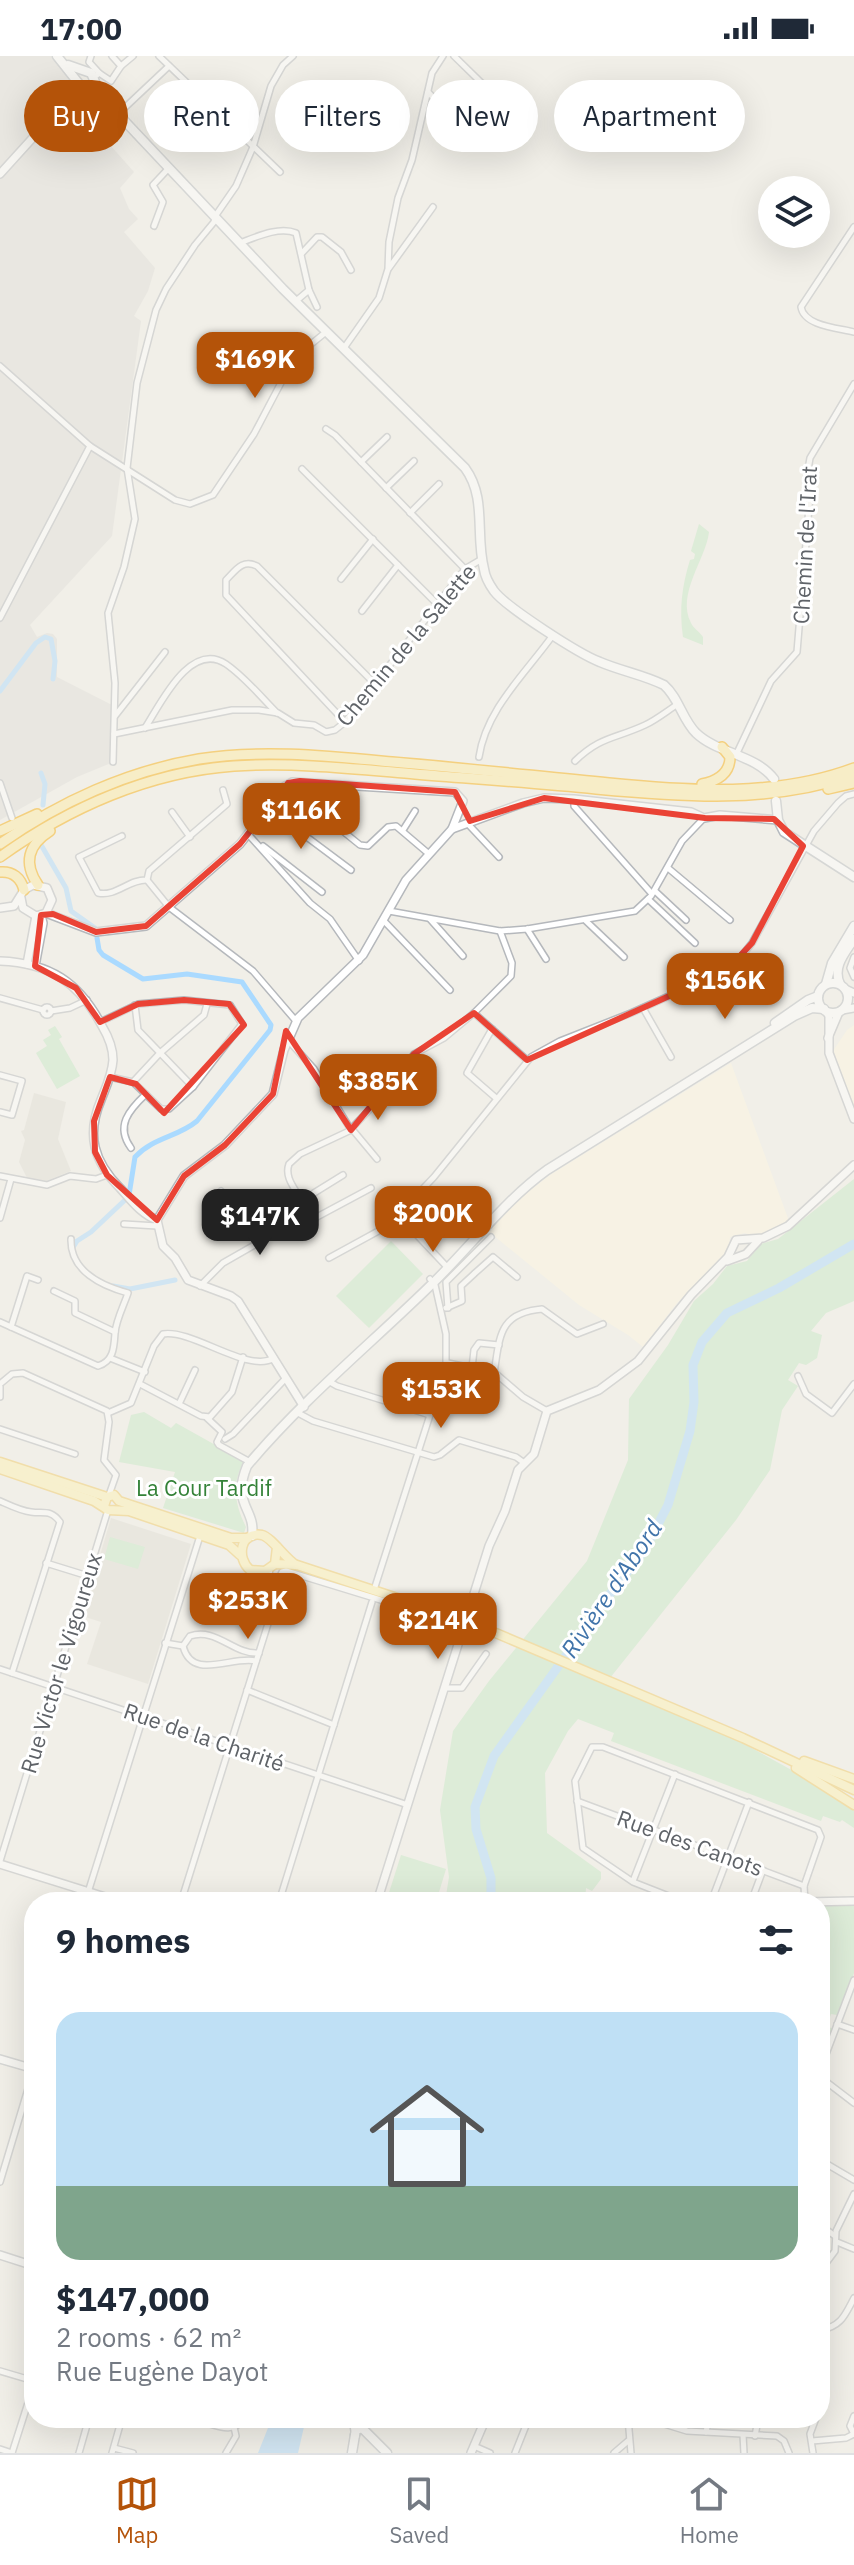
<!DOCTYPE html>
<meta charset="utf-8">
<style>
:root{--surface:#fff;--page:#f2f2f3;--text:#1f2937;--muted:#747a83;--line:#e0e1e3;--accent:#b45309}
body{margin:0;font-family:"IBM Plex Sans",sans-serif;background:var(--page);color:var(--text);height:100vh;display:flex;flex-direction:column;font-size:30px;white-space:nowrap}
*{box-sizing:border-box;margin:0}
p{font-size:26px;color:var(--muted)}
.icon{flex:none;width:44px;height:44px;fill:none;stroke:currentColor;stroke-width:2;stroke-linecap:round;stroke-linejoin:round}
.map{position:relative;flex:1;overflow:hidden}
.sheet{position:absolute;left:24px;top:1836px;width:806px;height:536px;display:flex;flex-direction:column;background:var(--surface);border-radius:32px;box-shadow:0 8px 32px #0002}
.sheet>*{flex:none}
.guide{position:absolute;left:24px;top:24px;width:806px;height:72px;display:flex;gap:16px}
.buttons{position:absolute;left:758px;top:120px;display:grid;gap:16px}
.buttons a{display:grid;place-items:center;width:72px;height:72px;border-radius:50%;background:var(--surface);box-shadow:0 8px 32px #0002;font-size:40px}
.price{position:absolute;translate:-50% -68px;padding:0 18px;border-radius:16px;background:var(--accent);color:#fff;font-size:26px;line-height:52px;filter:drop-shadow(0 2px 4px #0008)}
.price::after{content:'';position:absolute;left:50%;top:48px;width:24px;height:18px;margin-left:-12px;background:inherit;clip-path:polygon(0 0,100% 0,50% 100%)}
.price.active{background:#222;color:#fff}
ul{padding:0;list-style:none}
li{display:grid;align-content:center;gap:16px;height:424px;padding:0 32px}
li+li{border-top:2px solid var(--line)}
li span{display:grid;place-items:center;height:248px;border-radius:24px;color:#555}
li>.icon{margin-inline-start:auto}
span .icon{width:144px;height:144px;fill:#fffc;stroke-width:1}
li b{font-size:34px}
h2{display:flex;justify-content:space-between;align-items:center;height:96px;padding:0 32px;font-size:34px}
.tag{padding:0 28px;border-radius:36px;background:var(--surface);box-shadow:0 8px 32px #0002;font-size:28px;line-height:72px}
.tag.active{background:var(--accent);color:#fff}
.status{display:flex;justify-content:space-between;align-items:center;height:56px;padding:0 40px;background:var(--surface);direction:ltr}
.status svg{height:22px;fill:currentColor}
.menu{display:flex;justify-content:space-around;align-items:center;height:112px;border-top:2px solid var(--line);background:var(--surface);font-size:22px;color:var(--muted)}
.menu a{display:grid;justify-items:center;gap:4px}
.menu .active{color:var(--accent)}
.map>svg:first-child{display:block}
.commercial{fill:#fef7e0}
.industrial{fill:#e0deda}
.education{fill:#e1ded6}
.green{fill:#c5e8c5}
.water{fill:#aadaff}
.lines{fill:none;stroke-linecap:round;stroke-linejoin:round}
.canal{stroke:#aadaff;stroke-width:5}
.river{stroke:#aadaff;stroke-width:9}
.minor-casing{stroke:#b5b8bc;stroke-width:8}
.tertiary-casing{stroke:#b5b8bc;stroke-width:10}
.secondary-casing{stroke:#b6babf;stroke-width:11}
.primary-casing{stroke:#f2c960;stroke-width:11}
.trunk-casing{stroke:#f9ab00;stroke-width:12}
.minor{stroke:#fff;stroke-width:5}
.tertiary{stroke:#fff;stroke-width:7}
.secondary{stroke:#fff;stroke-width:8}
.primary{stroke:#fff2af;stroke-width:8}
.trunk{stroke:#feeaa1;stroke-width:9}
.primary-bridge-casing{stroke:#f2c960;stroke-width:11;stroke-linecap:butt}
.primary-bridge{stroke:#fff2af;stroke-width:8}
.marked{fill:none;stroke:#ea4335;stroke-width:6;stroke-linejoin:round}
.labels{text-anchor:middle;stroke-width:6;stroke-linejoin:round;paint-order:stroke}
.street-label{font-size:22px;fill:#5f6368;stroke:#fff}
.park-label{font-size:22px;fill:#348238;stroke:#fff}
.water-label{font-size:24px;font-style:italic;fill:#4174aa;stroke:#fff}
</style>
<div class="status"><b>17:00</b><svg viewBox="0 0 49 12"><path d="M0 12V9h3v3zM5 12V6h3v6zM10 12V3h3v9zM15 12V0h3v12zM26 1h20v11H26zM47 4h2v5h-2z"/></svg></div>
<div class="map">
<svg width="854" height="2397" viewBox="0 0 854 2397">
<rect width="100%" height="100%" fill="#f1efe8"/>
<g class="commercial">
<path d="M854 969V1051L833 995 847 974Z"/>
<path d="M731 1007 789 1165 756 1181 745 1177 730 1181 728 1197 677 1247 643 1291 628 1279 579 1249 488 1175 524 1139 550 1119Z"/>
</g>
<path class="industrial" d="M0 0H51L125 75 110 89 134 116 120 132 129 153 138 163 124 176 155 212 148 235 134 260 141 265 112 480 30 569 37 581 47 577 53 578 57 583V621L112 649 111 707 77 721 0 764Z"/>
<g class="education">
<path d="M34 1037 66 1046 58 1083 71 1115 46 1125 27 1122 19 1106 25 1084 21 1075 24 1074Z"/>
<path d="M111 1462 191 1488 148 1628 87 1608 101 1566 82 1560Z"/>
</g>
<g class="green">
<path d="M699 468 709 476C706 503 676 538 691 567 693 572 699 575 703 581V589L683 581C679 552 682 530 690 504L694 503 695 498 691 495Z"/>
<path d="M55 970 62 981 59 983 80 1020 57 1033 36 997 47 990 43 984 51 979 48 974Z"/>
<path d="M854 1123V1245L826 1257 811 1275 822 1279 817 1302 806 1309 799 1307 788 1324 798 1330 782 1354 770 1414 736 1464 606 1627 739 1685 797 1717 854 1754V1772L842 1764 840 1766 823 1760 821 1765 611 1685 614 1677 578 1663 568 1675 545 1717 547 1777 601 1816V1823L592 1835 586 1832 585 1846H445L449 1821 440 1754 453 1675 489 1625 587 1505 628 1404 629 1343 668 1289 694 1245 713 1228 727 1210 747 1205 760 1188 778 1183Z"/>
<path d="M391 1185 423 1218 369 1272 336 1240Z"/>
<path d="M144 1356 171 1372 176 1367 244 1405C231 1428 235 1449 246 1471L244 1477 163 1452 175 1416 119 1406 131 1359Z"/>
<path d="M110 1481 145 1491 138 1513 104 1503Z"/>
<path d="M401 1799 446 1813 436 1846H386Z"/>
<path d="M835 1847 854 1849V1917L837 1959 831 1958 827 1970 833 1973 820 2006V1863L824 1848Z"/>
</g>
<path class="water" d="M272 2362H306L298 2397H258Z"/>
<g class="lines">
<g class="canal">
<path d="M0 635 36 587 45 581 51 583 55 605 53 623"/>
<path d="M41 717 45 728 43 749"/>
<path d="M40 787 66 832 71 855 95 872"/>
<path d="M97 882 99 894 103 899 143 923 187 918 242 926 271 969 270 974 197 1065C178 1081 154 1081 135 1101L129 1139"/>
<path d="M72 1193 77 1185 91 1176 125 1144"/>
<path d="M113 1230 130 1233 175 1224"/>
</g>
<path class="river" d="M491 1846V1822L476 1773 475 1751 494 1700 610 1538 644 1495 668 1449 690 1375 694 1346 693 1309 702 1286 727 1257 779 1232 854 1188"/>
<defs>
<g id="minor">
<path d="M91 0 89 6 99 17 97 19"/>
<path d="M159 0 280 116"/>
<path d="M454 0 499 44"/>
<path d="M121 10 133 0"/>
<path d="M99 17 111 25 121 10 112 0"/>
<path d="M428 36 453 63"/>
<path d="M118 58 169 10"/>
<path d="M154 170 163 146 153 129 168 113"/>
<path d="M854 171 801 251C804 270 838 272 854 276"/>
<path d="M240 187C256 181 279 170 296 177L309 234 296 245"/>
<path d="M302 197 317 181H322L341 196 351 214"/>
<path d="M389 212 433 151"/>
<path d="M309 234 317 251"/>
<path d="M344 292 379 242 388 213 389 186 398 142 412 104 432 17 443 0"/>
<path d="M0 310 90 390 175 444 190 448 213 439 254 378 294 302 326 276"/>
<path d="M326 373 335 379 465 513"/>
<path d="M361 406 387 381"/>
<path d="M302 413 437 548"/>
<path d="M386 432 414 405"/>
<path d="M410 457 439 428"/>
<path d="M341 523 373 483"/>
<path d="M362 555 398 509"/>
<path d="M0 562 90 390"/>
<path d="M115 660 165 596"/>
<path d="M345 666 226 539V524C236 514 242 503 257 510L375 628"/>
<path d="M145 672C160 649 190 584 226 608 245 621 261 641 277 657"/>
<path d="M114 678 232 654H259L278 657 294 667 314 669 326 676 335 674 345 666 465 513 482 503"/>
<path d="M736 699 771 625 797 596 810 439 806 425 810 402 854 328"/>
<path d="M479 701C486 653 526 617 553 579"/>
<path d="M575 705C601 680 615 683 645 669 656 664 667 655 678 648"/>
<path d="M113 706 115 627 108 557 124 511 135 463 127 412 137 327 156 254 166 233 195 189 214 166 216 159 236 130 253 91 271 30 283 9 293 0"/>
<path d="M0 727 12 762"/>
<path d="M316 727 318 755 360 789 368 790 388 771 396 770 429 798"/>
<path d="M574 743V750L652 838"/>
<path d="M268 752 351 814"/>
<path d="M172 756 190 781"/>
<path d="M467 767 499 801"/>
<path d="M403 774 415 755"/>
<path d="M248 778 310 847 330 863 359 905"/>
<path d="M122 780 79 801 98 837C116 841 129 823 147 824L149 815 227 748 223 734"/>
<path d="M263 790 322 836"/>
<path d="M668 812 730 864"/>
<path d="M147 824 169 851 253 915 296 965"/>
<path d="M655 835 686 864"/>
<path d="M648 843 695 887"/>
<path d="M389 855 500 875 527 873 635 855 651 840 682 785 704 762"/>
<path d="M430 863 463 900"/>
<path d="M384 865 450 934"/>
<path d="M586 865 624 901"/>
<path d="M527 873 546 903"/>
<path d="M854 901 850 912 854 921"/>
<path d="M704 924 721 950 724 951 752 922"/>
<path d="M0 942 43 954"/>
<path d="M135 949 138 974 193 1031"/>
<circle cx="47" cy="955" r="4"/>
<path d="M643 952 671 1001"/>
<path d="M51 955 70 952 87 944"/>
<path d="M474 957 527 1004"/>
<path d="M100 966 138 948 184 944 230 949 242 968 193 1031 169 1053H161L133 1026 110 1021"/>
<path d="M492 973 467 1017 496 1042"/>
<path d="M288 984 314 1013 351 1074"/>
<path d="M0 1019 22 1025 12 1059 0 1056"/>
<path d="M133 1026 160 997 204 959 207 948"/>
<path d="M352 1073 377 1103"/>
<path d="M131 1092C115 1070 129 1054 146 1038"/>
<path d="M0 1120 47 1129 70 1120 96 1123 107 1119"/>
<path d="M221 1135 263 1184"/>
<path d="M301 1145 343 1119"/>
<path d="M398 1159 448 1212"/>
<path d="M305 1160C307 1141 282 1127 289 1108L300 1098 349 1075 393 1029 414 998 444 982 474 957 511 920 512 907 500 875"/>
<path d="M305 1160 315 1162 371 1132"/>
<path d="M0 1162 11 1123"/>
<path d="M124 1168 157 1170"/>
<path d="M329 1202 382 1173 398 1159 434 1121 531 1001 560 985 631 957 718 918 736 907 752 887 814 775 838 747 846 740 854 738"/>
<path d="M475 1217 493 1201 517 1221"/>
<path d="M200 1230 223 1207 305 1160"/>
<path d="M54 1235 75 1245V1257L115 1276"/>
<path d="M446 1252 462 1245 461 1230 474 1218"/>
<path d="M448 1252 446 1226 491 1181"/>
<path d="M0 1266 98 1310C114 1305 114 1291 115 1277 116 1264 124 1249 128 1237 102 1230 70 1215 71 1183"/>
<path d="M11 1271 27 1220 38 1224"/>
<path d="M110 1302 145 1316"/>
<path d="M448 1307 495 1317 523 1341 547 1355"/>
<path d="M472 1312 474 1294 479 1287 499 1289"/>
<path d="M494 1317C500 1281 498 1257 542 1253L577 1278 603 1268"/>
<path d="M798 1320 806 1338 832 1357 854 1328"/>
<path d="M330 1326 337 1330 430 1359"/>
<path d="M0 1328 12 1318 23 1317 107 1355 109 1366 104 1404 116 1419 109 1439"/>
<path d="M140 1328 201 1360 210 1361 232 1336 243 1301"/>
<path d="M0 1331V1341"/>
<path d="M179 1348 195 1314"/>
<path d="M108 1357 131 1347 154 1290 163 1278C193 1273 248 1318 274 1302"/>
<path d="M298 1357 313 1365 434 1401 440 1399 459 1384 516 1401 523 1406"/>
<path d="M207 1362 222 1376 217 1386 219 1389 250 1406"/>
<path d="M0 1373 75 1398"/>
<path d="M225 1383 233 1378 286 1322"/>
<path d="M0 1445C9 1449 21 1455 31 1456 43 1458 51 1453 60 1466L12 1617"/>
<path d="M46 1507 88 1520"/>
<path d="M259 1516 269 1532"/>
<path d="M374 1534 430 1359 446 1316V1278L435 1229 430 1223"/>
<path d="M273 1535 282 1516 286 1515 397 1549"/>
<path d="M165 1587 183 1590"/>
<path d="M256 1605C233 1599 192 1626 183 1590L190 1580C216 1571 234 1599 259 1597"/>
<path d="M0 1613 408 1749"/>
<path d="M445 1632H462L486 1598"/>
<path d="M247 1634 334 1669"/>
<path d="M577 1745 804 1830"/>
<path d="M0 1805 108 1454"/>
<path d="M633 1825 675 1718"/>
<path d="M85 1846 200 1480"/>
<path d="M181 1846 271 1558 273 1545 269 1513"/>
<path d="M279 1846 372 1546"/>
<path d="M684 1846 633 1826 583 1792 575 1725 592 1691H603L818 1774 821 1781 804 1830 805 1846"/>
<path d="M711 1846 749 1746"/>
<path d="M751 1846 763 1814"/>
<path d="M837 1968 854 1974"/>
<path d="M820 2014 854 1924"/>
<path d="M820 2021 854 2047"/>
<path d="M820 2104 854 2124"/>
<path d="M0 2126 34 2013"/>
<path d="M820 2169 835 2180"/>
<path d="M837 2186 854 2193"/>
<path d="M820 2215 835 2195 836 2175 854 2138"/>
<path d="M820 2274C841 2271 845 2259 854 2242"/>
<path d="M0 2315 34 2325"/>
<path d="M192 2362 207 2366"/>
<path d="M628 2362 631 2397"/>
<path d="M645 2362 687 2375 777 2380 784 2385 789 2397"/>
<path d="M706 2376 709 2362"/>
<path d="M854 2378 850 2370 854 2360"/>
<path d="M743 2379 744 2397"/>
<path d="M755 2380 757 2369 763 2362"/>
<path d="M812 2385 846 2382 854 2378"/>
<path d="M474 2390 490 2397"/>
<path d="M114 2392 133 2397"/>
<path d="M0 2393 12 2397"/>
<path d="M12 2397 34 2328"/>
<path d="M79 2397 89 2362"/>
<path d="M112 2397 122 2362"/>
<path d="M226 2397 236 2380 234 2371"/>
<path d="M515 2397 529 2362"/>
<path d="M614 2397 628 2385"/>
<path d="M813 2397 810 2378 816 2362"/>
</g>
<g id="tertiary">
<path d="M0 118 68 43 85 31"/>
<path d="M0 852 14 850 24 834 33 829 47 832 52 844 46 857 36 860 23 852 21 842"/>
<path d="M46 857 96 876 146 870 240 788 285 730 292 726 455 736 463 745 452 773"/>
<path d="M0 905C50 907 79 926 102 970 108 980 113 991 113 1004 112 1019 106 1031 101 1044 86 1079 94 1106 120 1132 131 1144 141 1158 157 1164"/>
<path d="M27 908 36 860"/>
<path d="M35 910 43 867 41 859"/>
<path d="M845 933 854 937"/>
<path d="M842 954 854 952"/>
<path d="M826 955 829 960V997L854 1063"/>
<path d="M828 982 839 956"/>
<path d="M727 1205 746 1198 758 1185"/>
<path d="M304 1351 238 1245 231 1240 188 1224 175 1202 163 1190 157 1164 184 1120 225 1089 273 1038 284 994 298 962 363 899 406 824 452 773 523 747 544 742 574 743 691 756 704 762 720 759 778 764"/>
<path d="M0 1808 121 1846"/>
<path d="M377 1846 489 1490 505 1455 518 1414 534 1398 547 1355 599 1334 638 1305 691 1239 728 1201 736 1184 763 1182 788 1170 854 1109"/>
<path d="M806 1846 854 1845"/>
<path d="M0 2003 34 2013"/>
<path d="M0 2199 34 2210"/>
<path d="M208 2362 207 2366C223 2371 232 2375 245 2362"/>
<path d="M353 2362 355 2375"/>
<path d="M471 2397 486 2362"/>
</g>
<g id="secondary">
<path d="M57 0 80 29 101 40 283 233 465 412C487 442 475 478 484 513 485 521 489 528 494 535 506 551 579 598 600 606 621 615 644 619 664 629 679 642 682 663 696 677 718 698 755 698 774 723"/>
<path d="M68 9 91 17 101 39"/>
<path d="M776 745 778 764 784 776 854 821"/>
<circle cx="833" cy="942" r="15"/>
<path d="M826 928 832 907 854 870"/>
<path d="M840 928C832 911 845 897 854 883"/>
<path d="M775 967 808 944 818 940"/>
<path d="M252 1480C256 1452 231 1449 247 1410 303 1343 372 1287 434 1226 472 1189 504 1145 547 1114L794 960 812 952 824 953"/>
<path d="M355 2379 356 2374 362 2372 387 2397"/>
<path d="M352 2397 355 2379"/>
</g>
<g id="primary">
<path d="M0 1406 107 1441"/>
<path d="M0 1413 94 1445 108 1454 129 1455 229 1489 240 1499"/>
<path d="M104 1450 107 1441 114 1439 119 1445 231 1482H248"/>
<path d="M277 1491 275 1508 265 1515 250 1514C236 1502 240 1475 262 1479 271 1481 285 1502 296 1509"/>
<path d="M275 1508 297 1509 458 1562"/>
<path d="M498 1578 743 1682 854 1734"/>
<path d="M804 1705 854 1723"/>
<path d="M796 1712 854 1749"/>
</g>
<g id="trunk">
<path d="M702 728C717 725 730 718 730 701L722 691"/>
<path d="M828 733 854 727"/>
<path d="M0 775 37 758"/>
<path d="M0 788C59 746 128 715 199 703 262 693 328 700 392 706 464 712 536 720 609 727 689 735 777 741 854 712"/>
<path d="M0 801C68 752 149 716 234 710 294 706 356 713 415 718 476 723 536 727 596 733 683 741 770 748 854 719"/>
<path d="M0 816C13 815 21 822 24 834"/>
<path d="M38 829C23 807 28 789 50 775"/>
</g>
</defs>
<use href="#minor" class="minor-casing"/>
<use href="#tertiary" class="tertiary-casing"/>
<use href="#secondary" class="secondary-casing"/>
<use href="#primary" class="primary-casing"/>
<use href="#trunk" class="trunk-casing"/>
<use href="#minor" class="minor"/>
<use href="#tertiary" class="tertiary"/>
<use href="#secondary" class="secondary"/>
<use href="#primary" class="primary"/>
<use href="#trunk" class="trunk"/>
<defs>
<path id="primary-bridge" d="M458 1562 498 1578"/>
</defs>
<use href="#primary-bridge" class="primary-bridge-casing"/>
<use href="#primary-bridge" class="primary-bridge"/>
</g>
<path d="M0 0H854V2397H0ZM300 725 455 736 470 765 544 742 705 762 774 763 803 790 752 887 727 914 527 1004 474 957 414 998 351 1074 286 975 273 1038 225 1089 184 1120 157 1164 107 1119 95 1096 94 1065 110 1021 136 1028 164 1057 244 969 229 948 184 944 138 948 100 966 76 932 35 910 41 859 53 858 96 876 146 870 240 788 288 727Z" fill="#f1efe8" fill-opacity=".55" fill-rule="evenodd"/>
<path class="marked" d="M300 725 455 736 470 765 544 742 705 762 774 763 803 790 752 887 727 914 527 1004 474 957 414 998 351 1074 286 975 273 1038 225 1089 184 1120 157 1164 107 1119 95 1096 94 1065 110 1021 136 1028 164 1057 244 969 229 948 184 944 138 948 100 966 76 932 35 910 41 859 53 858 96 876 146 870 240 788 288 727Z"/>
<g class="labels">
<g class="street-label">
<text transform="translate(805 489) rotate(-87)" y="8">Chemin de l'Irat</text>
<text transform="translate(406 589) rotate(-50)" y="8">Chemin de la Salette</text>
<text transform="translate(61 1607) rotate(-73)" y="8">Rue Victor le Vigoureux</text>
<text transform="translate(204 1681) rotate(19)" y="8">Rue de la Charité</text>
<text transform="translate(690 1787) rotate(20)" y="8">Rue des Canots</text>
</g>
<g class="park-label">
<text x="204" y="1440">La Cour Tardif</text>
</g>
<g class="water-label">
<text transform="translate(612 1533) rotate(-56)" y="8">Rivière d'Abord</text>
</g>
</g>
</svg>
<div class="buttons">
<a><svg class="icon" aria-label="layers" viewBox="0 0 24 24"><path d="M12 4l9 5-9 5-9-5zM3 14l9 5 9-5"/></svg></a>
</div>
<b class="price" style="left:255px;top:344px">$169K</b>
<b class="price" style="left:301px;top:795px">$116K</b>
<b class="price" style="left:725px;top:965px">$156K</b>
<b class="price" style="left:378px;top:1066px">$385K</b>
<b class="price" style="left:433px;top:1198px">$200K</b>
<b class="price active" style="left:260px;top:1201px">$147K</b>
<b class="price" style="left:441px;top:1374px">$153K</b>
<b class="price" style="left:248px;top:1585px">$253K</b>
<b class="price" style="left:438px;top:1605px">$214K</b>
<div class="guide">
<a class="tag active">Buy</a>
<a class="tag">Rent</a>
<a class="tag">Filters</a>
<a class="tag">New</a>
<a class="tag">Apartment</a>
</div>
<section class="sheet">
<h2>9 homes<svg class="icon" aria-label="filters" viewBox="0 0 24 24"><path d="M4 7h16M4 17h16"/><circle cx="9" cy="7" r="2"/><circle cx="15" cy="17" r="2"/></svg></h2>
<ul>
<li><span style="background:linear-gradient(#bfe0f5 70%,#7fa58c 0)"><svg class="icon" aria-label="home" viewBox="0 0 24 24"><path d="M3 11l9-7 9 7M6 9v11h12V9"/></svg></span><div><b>$147,000</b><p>2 rooms · 62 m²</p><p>Rue Eugène Dayot</p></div></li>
</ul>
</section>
</div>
<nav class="menu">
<a class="active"><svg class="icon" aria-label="map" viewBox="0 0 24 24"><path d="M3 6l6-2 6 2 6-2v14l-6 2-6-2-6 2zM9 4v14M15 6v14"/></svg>Map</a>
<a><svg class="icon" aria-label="saved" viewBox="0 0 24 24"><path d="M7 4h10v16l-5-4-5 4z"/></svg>Saved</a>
<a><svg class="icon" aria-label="home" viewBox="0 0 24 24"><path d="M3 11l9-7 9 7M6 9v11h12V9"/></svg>Home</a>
</nav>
